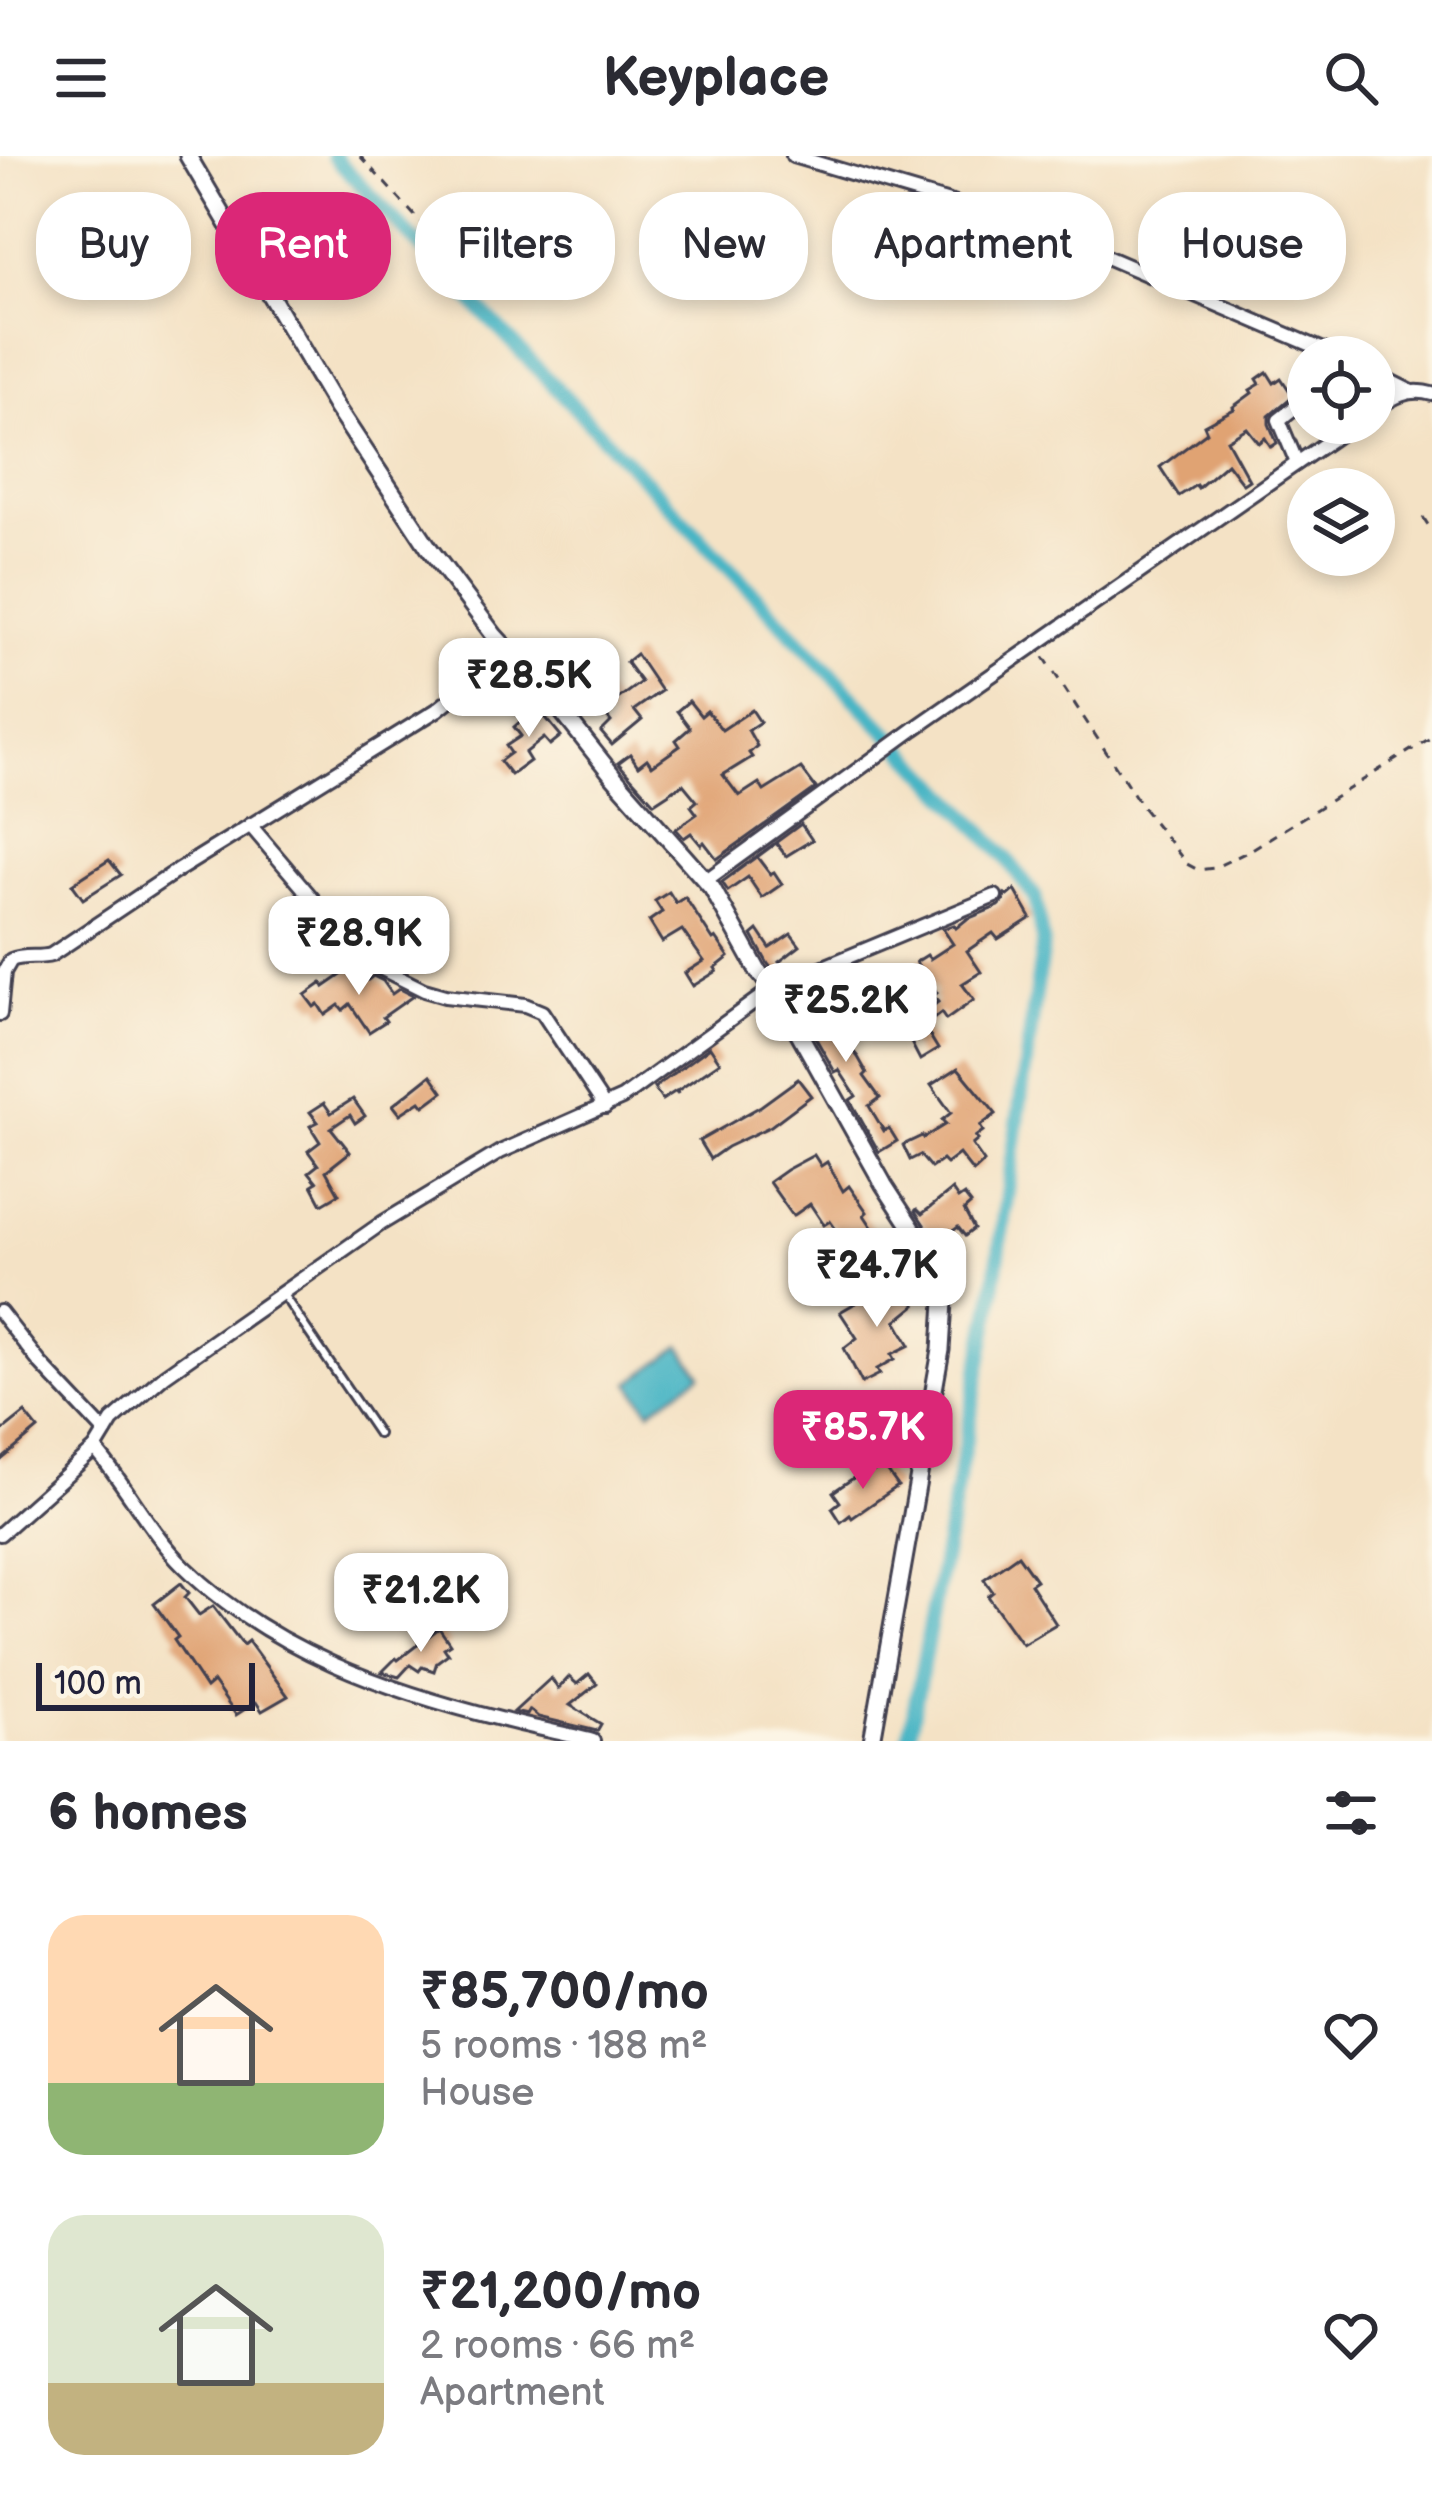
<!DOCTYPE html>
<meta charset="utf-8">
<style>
:root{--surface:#fff;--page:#f7f7f7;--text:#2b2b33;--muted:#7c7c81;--accent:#db2777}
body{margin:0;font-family:"Balsamiq Sans",sans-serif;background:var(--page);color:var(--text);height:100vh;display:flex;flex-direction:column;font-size:45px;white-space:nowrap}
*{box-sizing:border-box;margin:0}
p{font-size:39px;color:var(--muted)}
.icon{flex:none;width:66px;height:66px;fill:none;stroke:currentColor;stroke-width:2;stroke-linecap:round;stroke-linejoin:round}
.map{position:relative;height:1585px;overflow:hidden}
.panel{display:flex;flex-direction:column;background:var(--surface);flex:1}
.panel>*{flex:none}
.hud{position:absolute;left:36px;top:36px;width:1362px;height:108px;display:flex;gap:24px}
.buttons{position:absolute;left:1287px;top:180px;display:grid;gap:24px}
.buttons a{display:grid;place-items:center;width:108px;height:108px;border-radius:50%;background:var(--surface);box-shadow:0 6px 18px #0003;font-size:60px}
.scale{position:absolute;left:36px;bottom:30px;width:219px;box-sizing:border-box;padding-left:12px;border:6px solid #22223b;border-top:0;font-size:33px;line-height:42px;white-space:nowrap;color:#22223b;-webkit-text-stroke:9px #fcf5e5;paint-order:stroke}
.price{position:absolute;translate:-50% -102px;padding:0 27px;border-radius:24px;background:#fff;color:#222;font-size:39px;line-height:78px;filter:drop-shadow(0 3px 6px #0008)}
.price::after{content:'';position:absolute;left:50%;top:72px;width:36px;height:27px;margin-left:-18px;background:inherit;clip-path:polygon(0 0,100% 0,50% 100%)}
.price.on{background:var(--accent);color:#fff}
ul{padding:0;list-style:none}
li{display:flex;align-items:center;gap:36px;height:300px;padding:0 48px}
li span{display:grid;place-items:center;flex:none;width:336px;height:240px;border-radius:36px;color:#555}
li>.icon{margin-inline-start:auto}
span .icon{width:144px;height:144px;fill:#fffc;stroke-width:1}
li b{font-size:51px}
h2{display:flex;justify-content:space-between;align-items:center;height:144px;padding:0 48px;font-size:51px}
.tag{padding:0 42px;border-radius:48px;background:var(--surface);box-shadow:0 6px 18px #0003;font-size:42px;line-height:108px}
.tag.on{background:var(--accent);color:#fff}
header{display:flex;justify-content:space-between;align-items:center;height:156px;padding:0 48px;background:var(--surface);font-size:54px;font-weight:600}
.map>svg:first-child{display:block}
.water{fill:#48b5c5;stroke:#356c80;stroke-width:3}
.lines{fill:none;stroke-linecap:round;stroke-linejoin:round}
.canal{stroke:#48b5c5;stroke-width:15}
.building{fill:#e0a373}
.service-casing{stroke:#423f50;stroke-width:12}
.minor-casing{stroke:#423f50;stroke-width:18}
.tertiary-casing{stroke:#423f50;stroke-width:21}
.path{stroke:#423f50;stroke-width:3;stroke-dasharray:9 9;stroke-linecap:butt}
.service{stroke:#fff;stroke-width:6}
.minor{stroke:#fff;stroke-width:12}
.tertiary{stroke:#fff;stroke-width:15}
</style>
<header><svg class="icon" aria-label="menu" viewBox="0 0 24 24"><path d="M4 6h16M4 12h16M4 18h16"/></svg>Keyplace<svg class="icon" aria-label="search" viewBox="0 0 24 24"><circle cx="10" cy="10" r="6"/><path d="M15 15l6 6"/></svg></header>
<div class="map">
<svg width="1432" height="1585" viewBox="0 0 1432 1585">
<rect width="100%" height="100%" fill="#fcf5e5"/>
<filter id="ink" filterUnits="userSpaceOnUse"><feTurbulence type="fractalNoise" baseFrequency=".00833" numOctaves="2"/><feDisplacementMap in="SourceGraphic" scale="24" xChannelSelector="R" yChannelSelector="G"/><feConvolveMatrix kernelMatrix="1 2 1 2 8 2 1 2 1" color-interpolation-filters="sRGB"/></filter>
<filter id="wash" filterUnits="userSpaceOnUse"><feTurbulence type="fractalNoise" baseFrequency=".004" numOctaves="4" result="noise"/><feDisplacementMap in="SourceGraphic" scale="48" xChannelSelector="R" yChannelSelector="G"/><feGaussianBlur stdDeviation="2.7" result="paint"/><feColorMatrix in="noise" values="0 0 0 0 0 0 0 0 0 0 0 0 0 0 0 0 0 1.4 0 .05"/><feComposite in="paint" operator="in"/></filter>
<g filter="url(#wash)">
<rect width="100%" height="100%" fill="#f4e2c5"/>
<path class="water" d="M681 1190 701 1219 650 1255 630 1227Z"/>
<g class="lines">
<path class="canal" d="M333 0 965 657 1007 703 1035 741 1043 787 991 1153 908 1585"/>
</g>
<g id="blocks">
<g class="building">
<path d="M1267 216 1274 227 1281 222 1293 240 1269 260V268L1277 287 1271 291 1265 282 1259 287 1247 272 1227 284 1249 324 1243 328 1227 307 1198 332 1196 329 1179 340 1160 311 1207 276 1204 269 1234 253 1233 251 1252 237 1250 234 1260 228 1257 223Z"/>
<path d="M636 498 661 535 634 554 642 564 612 589 601 576 611 566 587 536 600 526 615 545 641 526 626 506Z"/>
<path d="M689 545 701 560 707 555 722 574 752 554 760 566 748 574 757 590 749 597 752 601 723 619 739 640 759 627 764 635 801 612 816 632 717 703 704 686 701 689 691 677 684 682 676 673 697 658 691 650 697 645 683 628 654 647 618 607 630 598 638 610 647 603 652 610 680 590 676 584 690 572 677 555Z"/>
<path d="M537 551 561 580 550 589 544 582 525 597 530 605 511 619 500 605 511 597 506 590 521 580 514 571Z"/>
<path d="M801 668 812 684 786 700 776 687 757 701 770 718 774 716 782 728 762 742 748 721 728 735 722 726Z"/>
<path d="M109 704 121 719 83 743 72 728Z"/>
<path d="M1015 734 1031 762 998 783 993 777 967 795 981 816 962 828 974 844 946 864 941 857 924 870 938 893 920 904 904 873 938 846 933 840 937 837 916 806 927 799 930 803 953 788 943 773 954 769 956 772 967 763 999 750 1004 745 1005 738 1008 740Z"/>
<path d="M669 736 676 747 685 741 713 784 716 782 729 801 715 812 717 815 693 830 685 817 704 805 682 774 662 786 649 765 662 756 655 745Z"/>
<path d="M758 774 770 792 791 778 800 790 779 806 786 815 777 819 768 808 752 779Z"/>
<path d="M353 811 362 823 365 821 368 824 373 820 383 825 392 838 399 833 413 840 383 861 386 865 369 876 350 848 343 854 339 849 325 859 318 848 314 851 305 839 322 827 324 831Z"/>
<path d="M805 840 813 852 820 847 827 858 837 850 853 871 840 879 858 901 867 917 864 920 880 942 869 950 884 975 889 972 897 985 879 996 850 944 856 940 839 914 835 916 795 846Z"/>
<path d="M710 891 720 906 677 935 678 938 676 935 662 944 654 932Z"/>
<path d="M958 912 996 958 980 970 983 975 975 981 978 984 972 989 984 1006 973 1016 959 998 946 1008 942 1004 931 1012 920 999 910 1004 903 989 922 980 923 982 946 968 942 964 951 957 931 929Z"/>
<path d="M431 919 443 936 424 950 420 945 400 958 393 949Z"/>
<path d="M798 923 811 940 771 970 727 991 710 1003 699 985 761 950Z"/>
<path d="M353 943 365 960 355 967 350 959 331 972 350 996 326 1015 339 1038 322 1048 312 1029 317 1026 309 1016 318 1009 308 995 320 986 310 970 318 966 310 956 324 947 331 957Z"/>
<path d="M814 999 821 1010 827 1006 843 1035 849 1030 867 1056 864 1059 881 1085 890 1079 901 1094 892 1101 897 1109 889 1115 861 1075 845 1086 830 1065 824 1069 810 1048 793 1060 769 1026 786 1014Z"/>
<path d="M952 1034 958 1043 964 1039 971 1048 964 1054 974 1073 965 1080 958 1071 940 1085 936 1080 933 1082 915 1055 917 1053 922 1058Z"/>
<path d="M904 1124 912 1135 908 1138 916 1149 896 1165 910 1189 892 1198 895 1203 877 1213 880 1218 862 1227 844 1192 857 1182 840 1156 866 1141 870 1146Z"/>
<path d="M25 1257 38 1273 0 1305V1277Z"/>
<path d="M883 1309 898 1330 852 1362 850 1359 841 1366 832 1352 840 1346 833 1336 871 1310 874 1315Z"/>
<path d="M1018 1399 1036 1424 1030 1428 1056 1468 1022 1488 988 1440 993 1436 984 1423Z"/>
<path d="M181 1427 189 1437 185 1441 199 1459 213 1450 243 1489 248 1485 288 1540 262 1555 256 1546 236 1559 213 1526 206 1532 174 1484 178 1481 154 1448Z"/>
<path d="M439 1472 450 1488 444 1492 448 1498 437 1506 434 1515 422 1511 419 1515 410 1509 399 1521 382 1516 396 1502 398 1504Z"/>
<path d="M589 1518 597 1528 570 1549 601 1568 597 1575 538 1561 530 1554 527 1559 514 1556 551 1522 558 1533 569 1521 577 1528Z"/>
</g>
</g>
</g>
<g filter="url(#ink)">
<use href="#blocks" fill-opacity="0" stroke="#423f50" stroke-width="3"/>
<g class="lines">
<defs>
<path id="service" d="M284 1140 378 1278"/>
<g id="minor">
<path d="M793 0 1041 73 1340 201"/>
<path d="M1374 217 1410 235"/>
<path d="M1374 254C1393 241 1409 231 1432 238"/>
<path d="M1297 307 1279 264 1308 241"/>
<path d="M250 669 328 761 378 811 424 834 445 840 525 849 542 856 605 951"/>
<path d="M705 725 914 573 1355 267"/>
<path d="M0 858 4 816 11 804C25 798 38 803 51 799L175 716 437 554 509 496"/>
<path d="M0 1156 40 1207 105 1276"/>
<path d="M95 1293C127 1330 149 1375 184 1410 271 1495 388 1535 504 1564 534 1572 564 1577 593 1585"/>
<path d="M0 1378 95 1293 112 1265 165 1219 382 1067 500 996 622 942 773 832 995 740"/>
</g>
<path id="tertiary" d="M188 0 336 251 429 392 494 479 548 538 613 620 712 732 758 815 777 838 884 1029 938 1112 944 1145 941 1194 872 1585"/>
</defs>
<use href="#service" class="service-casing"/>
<use href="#minor" class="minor-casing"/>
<use href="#tertiary" class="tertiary-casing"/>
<g class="path">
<path d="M360 0 460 109"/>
<path d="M1423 361 1432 375"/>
<path d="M1044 501 1143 652 1187 708 1198 714 1214 712 1249 695 1432 581"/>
</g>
<use href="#service" class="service"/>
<use href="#minor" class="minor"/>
<use href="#tertiary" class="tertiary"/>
</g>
</g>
</svg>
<div class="buttons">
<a><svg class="icon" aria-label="locate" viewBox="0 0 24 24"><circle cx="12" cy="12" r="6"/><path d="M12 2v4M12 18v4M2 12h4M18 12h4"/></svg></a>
<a><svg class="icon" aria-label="layers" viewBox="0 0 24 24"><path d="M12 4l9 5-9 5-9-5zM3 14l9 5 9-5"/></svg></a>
</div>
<div class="scale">100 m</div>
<b class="price" style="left:529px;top:584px">₹28.5K</b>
<b class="price" style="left:359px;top:842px">₹28.9K</b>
<b class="price" style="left:846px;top:909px">₹25.2K</b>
<b class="price" style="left:877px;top:1174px">₹24.7K</b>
<b class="price on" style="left:863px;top:1336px">₹85.7K</b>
<b class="price" style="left:421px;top:1499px">₹21.2K</b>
<div class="hud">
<a class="tag">Buy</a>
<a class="tag on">Rent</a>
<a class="tag">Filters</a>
<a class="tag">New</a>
<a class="tag">Apartment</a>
<a class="tag">House</a>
</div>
</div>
<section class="panel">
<h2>6 homes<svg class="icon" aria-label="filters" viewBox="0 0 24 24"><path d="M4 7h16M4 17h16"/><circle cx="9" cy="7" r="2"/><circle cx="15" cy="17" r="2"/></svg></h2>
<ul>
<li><span style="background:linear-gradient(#ffd9b3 70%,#8fb573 0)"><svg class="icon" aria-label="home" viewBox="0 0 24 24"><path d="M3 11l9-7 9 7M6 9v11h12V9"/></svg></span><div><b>₹85,700/mo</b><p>5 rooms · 188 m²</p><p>House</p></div><svg class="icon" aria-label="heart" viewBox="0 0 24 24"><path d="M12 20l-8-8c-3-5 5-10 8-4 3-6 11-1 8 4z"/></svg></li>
<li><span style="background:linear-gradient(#dfe7d0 70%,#c2b280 0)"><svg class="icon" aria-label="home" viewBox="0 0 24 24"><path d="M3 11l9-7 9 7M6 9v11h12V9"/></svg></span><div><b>₹21,200/mo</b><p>2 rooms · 66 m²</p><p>Apartment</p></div><svg class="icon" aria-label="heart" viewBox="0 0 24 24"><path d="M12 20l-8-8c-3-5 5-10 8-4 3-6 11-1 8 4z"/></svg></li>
</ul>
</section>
